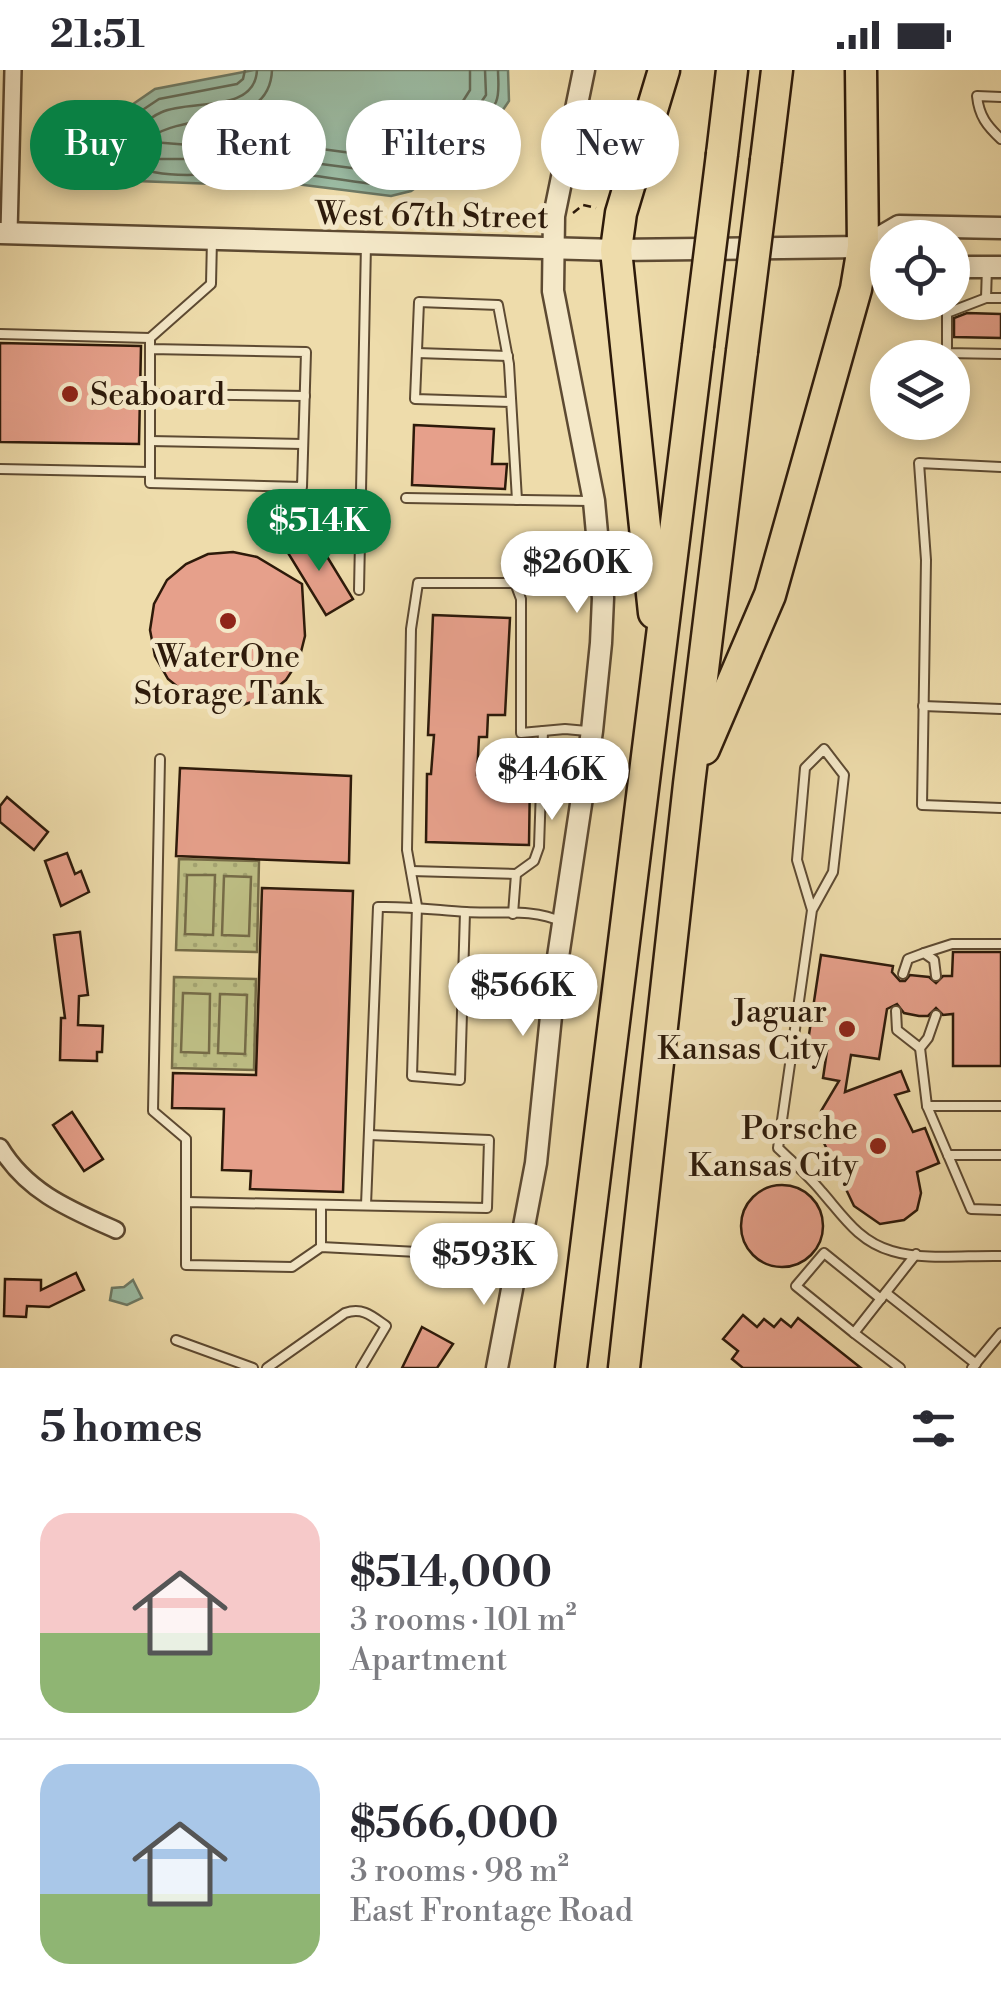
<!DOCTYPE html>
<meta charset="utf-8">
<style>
:root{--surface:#fff;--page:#f2f2f3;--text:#2b2b33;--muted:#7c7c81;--line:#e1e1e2;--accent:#0b8043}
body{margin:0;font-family:"Libre Bodoni",serif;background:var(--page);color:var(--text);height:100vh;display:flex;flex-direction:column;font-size:38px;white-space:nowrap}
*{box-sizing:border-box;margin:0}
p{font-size:32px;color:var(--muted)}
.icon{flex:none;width:55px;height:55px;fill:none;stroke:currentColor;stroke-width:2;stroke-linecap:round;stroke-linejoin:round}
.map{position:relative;height:1298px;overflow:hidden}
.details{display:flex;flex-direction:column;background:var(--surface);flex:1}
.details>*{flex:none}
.banner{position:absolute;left:30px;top:30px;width:942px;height:90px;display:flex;gap:20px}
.controls{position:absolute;left:870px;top:150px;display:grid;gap:20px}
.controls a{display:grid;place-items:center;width:100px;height:100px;border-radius:50%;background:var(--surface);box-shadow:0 5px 15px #0003;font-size:50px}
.price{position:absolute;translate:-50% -85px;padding:0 22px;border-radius:35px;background:#fff;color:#222;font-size:32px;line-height:65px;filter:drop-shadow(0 2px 5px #0008)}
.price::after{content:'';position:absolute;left:50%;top:60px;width:30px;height:22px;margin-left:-15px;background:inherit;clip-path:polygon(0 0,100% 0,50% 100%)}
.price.selected{background:var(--accent);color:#fff}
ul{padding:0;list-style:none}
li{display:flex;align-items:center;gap:30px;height:250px;padding:0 40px}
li+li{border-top:2px solid var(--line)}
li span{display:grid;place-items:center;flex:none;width:280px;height:200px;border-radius:30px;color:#555}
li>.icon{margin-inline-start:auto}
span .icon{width:120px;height:120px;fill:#fffc;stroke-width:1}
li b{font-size:42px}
h2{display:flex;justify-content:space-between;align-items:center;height:120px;padding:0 40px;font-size:42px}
.tag{padding:0 35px;border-radius:45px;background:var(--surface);box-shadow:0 5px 15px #0003;font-size:35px;line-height:90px}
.tag.selected{background:var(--accent);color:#fff}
.status{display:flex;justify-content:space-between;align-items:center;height:70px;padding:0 50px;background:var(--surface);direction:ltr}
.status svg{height:28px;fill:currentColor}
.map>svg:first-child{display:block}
.green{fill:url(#green-dots);stroke:#766c48;stroke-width:2.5}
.pitch{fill:#bebf85;stroke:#766c48;stroke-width:2.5}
.water{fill:#9bbca4;stroke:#6f7b66;stroke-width:2.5}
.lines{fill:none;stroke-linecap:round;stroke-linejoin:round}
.shore{stroke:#646b57;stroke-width:2.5}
.building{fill:#e6a08b;stroke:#2d1a0a;stroke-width:2.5}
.service-casing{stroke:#5d4a32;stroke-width:12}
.minor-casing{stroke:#5d4a32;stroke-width:20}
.tertiary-casing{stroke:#5d4a32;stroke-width:25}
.motorway-casing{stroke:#2d1a0a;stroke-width:35}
.path{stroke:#2d1a0a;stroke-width:2.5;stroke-dasharray:8 5;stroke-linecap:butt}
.service{stroke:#f4e8c8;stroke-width:8}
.minor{stroke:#f4e8c8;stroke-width:15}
.tertiary{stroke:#f4e8c8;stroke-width:20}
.motorway{stroke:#eedcab;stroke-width:30}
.motorway-bridge-casing{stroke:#2d1a0a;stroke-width:35;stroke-linecap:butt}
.motorway-bridge{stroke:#eedcab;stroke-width:30}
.poi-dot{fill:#8f2418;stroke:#f4e8c8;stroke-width:4}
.labels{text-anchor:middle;stroke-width:10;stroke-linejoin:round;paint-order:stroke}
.street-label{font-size:32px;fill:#2d1a0a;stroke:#f4e8c8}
.poi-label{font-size:32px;fill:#2d1a0a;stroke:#f4e8c8;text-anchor:end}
</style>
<div class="status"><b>21:51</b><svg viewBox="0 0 49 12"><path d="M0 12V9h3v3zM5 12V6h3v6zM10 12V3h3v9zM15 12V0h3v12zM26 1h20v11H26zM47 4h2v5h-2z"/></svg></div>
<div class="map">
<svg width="1001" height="1298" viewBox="0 0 1001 1298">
<defs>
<pattern id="green-dots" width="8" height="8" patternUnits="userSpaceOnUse" patternTransform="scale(2.5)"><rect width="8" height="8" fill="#bebf85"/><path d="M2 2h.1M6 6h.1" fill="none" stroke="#a4a472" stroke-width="1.8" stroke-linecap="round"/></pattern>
</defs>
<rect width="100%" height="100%" fill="#eedcab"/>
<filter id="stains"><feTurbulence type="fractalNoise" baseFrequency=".002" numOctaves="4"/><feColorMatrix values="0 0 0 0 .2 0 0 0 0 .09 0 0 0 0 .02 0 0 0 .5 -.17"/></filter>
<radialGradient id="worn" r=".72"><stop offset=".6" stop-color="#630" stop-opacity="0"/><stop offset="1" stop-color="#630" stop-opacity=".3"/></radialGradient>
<g class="green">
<path d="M179 789 259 791 257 882 176 880Z"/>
<path d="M174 907 256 909 254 1000 172 998Z"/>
</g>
<g class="pitch">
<path d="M187 805H215L213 865 185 864Z"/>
<path d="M224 806 251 807 249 866 222 865Z"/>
<path d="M183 923 210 924 209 983 181 982Z"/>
<path d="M220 924 247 925 245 984 218 983Z"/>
</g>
<g class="water">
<path d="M254 0H508L509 31 483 69 411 121 391 126 280 112 216 114 136 111 107 93 104 54 155 19Z"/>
<path d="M133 1210 142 1228 127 1235 110 1230 112 1218 124 1217Z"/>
</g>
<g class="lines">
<g class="shore">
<path d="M245 0 243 9 237 14 159 29 117 57V87C163 119 230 98 283 102 319 105 355 113 391 116 425 107 480 64 496 32 500 23 498 10 498 0"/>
<path d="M257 0C255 44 190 29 162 42 150 47 139 57 129 65V80L144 89H283L390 103 402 100 467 53 486 25 485 0"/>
<path d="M272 0C270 60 190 41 153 66L152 72 215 77 284 74 389 88 456 42 470 20V0"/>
</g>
</g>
<g class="building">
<path d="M967 243 1001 244V268L954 267V248Z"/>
<path d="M0 273 141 276 139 374 0 372Z"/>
<path d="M414 355 494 359 492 394H507L505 419 412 415Z"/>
<path d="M312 462 353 529 326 545 285 478Z"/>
<path d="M233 482 257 487 302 514 305 566 299 590 286 610 265 627 240 636H214L189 626 168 609 155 586 150 560 154 534 167 510 186 494 208 484Z"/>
<path d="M433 545 510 548 505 645H488L487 667H479L477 705 530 707 529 775 426 772 427 704H431L434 665H428Z"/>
<path d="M180 698 351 706 349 793 176 786Z"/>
<path d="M7 727 48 762 34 780 0 752V736Z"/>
<path d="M67 783 75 804 81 801 89 822 61 836 45 791Z"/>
<path d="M262 818 353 821 343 1122 250 1119 251 1101 222 1100 224 1039 172 1038 173 1003 256 1005Z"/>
<path d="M80 862 88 925 79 926 78 955 103 956 102 982H97V991L60 990 61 948H65L54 865Z"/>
<path d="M953 882H1001V996H953V944L943 945 936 938 928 946H919L904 943 897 934 887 939 879 989 851 985 845 1022 901 1001 909 1021 895 1025 913 1062 925 1058 939 1093 917 1102 921 1123 917 1140 904 1150 880 1154 854 1136 823 1071 821 1041 839 1011 823 1008 827 981 807 978 821 885 893 896 892 902 900 911H905L910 905 929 907 936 913 943 906H952Z"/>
<path d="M72 1042 103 1089 84 1101 53 1055Z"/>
<circle cx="782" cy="1156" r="41"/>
<path d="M76 1203 84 1220 49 1237 27 1236 26 1247 4 1246 5 1209 41 1210V1220Z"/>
<path d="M743 1245 757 1257 764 1249 774 1257 781 1249 791 1257 798 1248 861 1298H743L732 1289 738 1281 723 1269Z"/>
<path d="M422 1257 453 1274 437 1298H402Z"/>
</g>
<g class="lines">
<defs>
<g id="service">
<path d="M1001 27 977 26C979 46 987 56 1001 69"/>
<path d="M987 197 986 228H1001"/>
<path d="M986 228 947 243V283L1001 284"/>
<path d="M0 264 150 268 211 214 212 169"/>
<path d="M150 268V413L302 417 306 282 150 279"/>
<path d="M417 283 508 286"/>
<path d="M150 324 305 326"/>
<path d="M511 332 415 329 419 232 498 235 509 294 517 430"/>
<path d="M150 371 303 374"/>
<path d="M1001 397 919 393 926 490 922 735 1001 738"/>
<path d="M0 399 150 402"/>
<path d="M406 428 590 431"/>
<path d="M359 520 366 174"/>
<path d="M923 636 1001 639"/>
<path d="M160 689 153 1041 186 1069V1132"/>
<path d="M411 801 516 804"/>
<path d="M812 840 833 802 844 705 824 679 805 698 797 790 812 840 778 1078C793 1092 809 1106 822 1122 843 1146 859 1172 892 1181 925 1191 967 1185 1001 1186"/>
<path d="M465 842 460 1010 412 1006 417 836 407 780 411 559 418 513H515L521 529V663L565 659 587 661"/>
<path d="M513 844 516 804 534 791 539 777 543 661"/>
<path d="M924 883 952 874H1001"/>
<path d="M903 904 908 889 924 883 934 890 936 906"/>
<path d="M896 941 897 960 920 978"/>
<path d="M927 1036 920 978 928 968 936 945"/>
<path d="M1001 1036H927L971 1139 1001 1140"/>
<path d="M369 1065 489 1070 487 1138 186 1132V1195L292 1197 321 1177 516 1187"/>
<path d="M948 1085H1001"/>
<path d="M366 1135 378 837C408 836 436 840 466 842 498 844 533 838 562 852"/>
<path d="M321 1177V1136"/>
<path d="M886 1223 976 1294"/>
<path d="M854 1263 796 1216 824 1183 881 1229"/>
<path d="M176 1270 253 1298"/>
<path d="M267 1298 345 1243C363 1237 372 1246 386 1256L361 1298"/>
<path d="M900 1298 854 1263 916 1184"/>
<path d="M972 1298 1001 1263"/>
</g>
<g id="minor">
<path d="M9 163 13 0"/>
<path d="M0 1077C27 1122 69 1139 116 1160"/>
</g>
<g id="tertiary">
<path d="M0 163 616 180 863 177 888 189"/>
<path d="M863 177 899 156 1001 158"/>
<path d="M952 197H1001"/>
<path d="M497 1298 536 1093 555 907 592 661 601 573 603 528 594 431 553 221 554 146 584 0"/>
</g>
<g id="motorway">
<path d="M722 84 732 0"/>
<path d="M766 90 777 0"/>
<path d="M654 543 616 180 621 143 664 0"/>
<path d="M704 679 770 525 856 219 863 177 861 0"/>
<path d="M571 1298 698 276"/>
<path d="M624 1298 689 714 742 281"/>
</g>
</defs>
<use href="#service" class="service-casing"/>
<use href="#minor" class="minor-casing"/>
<use href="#tertiary" class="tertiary-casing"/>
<use href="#motorway" class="motorway-casing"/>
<path class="path" d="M573 143 583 135 596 138"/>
<use href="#service" class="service"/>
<use href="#minor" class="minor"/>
<use href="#tertiary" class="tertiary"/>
<use href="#motorway" class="motorway"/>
<defs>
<g id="motorway-bridge">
<path d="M698 276 722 84"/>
<path d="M742 281 766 90"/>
</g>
</defs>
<use href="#motorway-bridge" class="motorway-bridge-casing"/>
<use href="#motorway-bridge" class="motorway-bridge"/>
</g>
<g class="poi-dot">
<circle cx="70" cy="324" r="10"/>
<circle cx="228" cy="551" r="10"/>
<circle cx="847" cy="959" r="10"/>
<circle cx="878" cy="1076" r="10"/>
</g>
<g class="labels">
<g class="street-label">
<text transform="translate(432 145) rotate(1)" y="11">West 67th Street</text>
</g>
<g class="poi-label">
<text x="90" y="335" text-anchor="start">Seaboard</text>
<text x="228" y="597" text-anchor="middle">WaterOne<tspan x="228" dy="37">Storage Tank</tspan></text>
<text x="827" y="952">Jaguar<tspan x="827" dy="37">Kansas City</tspan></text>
<text x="858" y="1069">Porsche<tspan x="858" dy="37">Kansas City</tspan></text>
</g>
</g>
<rect width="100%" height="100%" filter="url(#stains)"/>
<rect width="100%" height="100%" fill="url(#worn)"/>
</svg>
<div class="controls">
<a><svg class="icon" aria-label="locate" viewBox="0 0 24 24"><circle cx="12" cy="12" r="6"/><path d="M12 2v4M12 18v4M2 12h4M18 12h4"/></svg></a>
<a><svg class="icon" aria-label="layers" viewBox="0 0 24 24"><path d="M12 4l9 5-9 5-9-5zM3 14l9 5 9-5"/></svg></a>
</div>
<b class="price selected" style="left:319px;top:504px">$514K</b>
<b class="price" style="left:577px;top:546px">$260K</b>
<b class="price" style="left:552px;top:753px">$446K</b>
<b class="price" style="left:523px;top:969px">$566K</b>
<b class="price" style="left:484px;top:1238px">$593K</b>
<div class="banner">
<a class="tag selected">Buy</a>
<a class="tag">Rent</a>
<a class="tag">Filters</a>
<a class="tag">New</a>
</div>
</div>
<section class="details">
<h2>5 homes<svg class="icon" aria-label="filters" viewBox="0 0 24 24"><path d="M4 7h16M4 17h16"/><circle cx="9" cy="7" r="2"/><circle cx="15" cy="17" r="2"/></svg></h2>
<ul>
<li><span style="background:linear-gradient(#f6c9c9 60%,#8fb573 0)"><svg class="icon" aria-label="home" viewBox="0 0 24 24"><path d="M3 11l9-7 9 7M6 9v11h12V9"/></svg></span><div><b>$514,000</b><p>3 rooms · 101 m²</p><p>Apartment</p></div></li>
<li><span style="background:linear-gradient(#a9c7e8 65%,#8fb573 0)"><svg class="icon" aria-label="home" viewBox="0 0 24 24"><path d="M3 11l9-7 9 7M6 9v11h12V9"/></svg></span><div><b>$566,000</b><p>3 rooms · 98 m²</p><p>East Frontage Road</p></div></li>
</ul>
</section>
